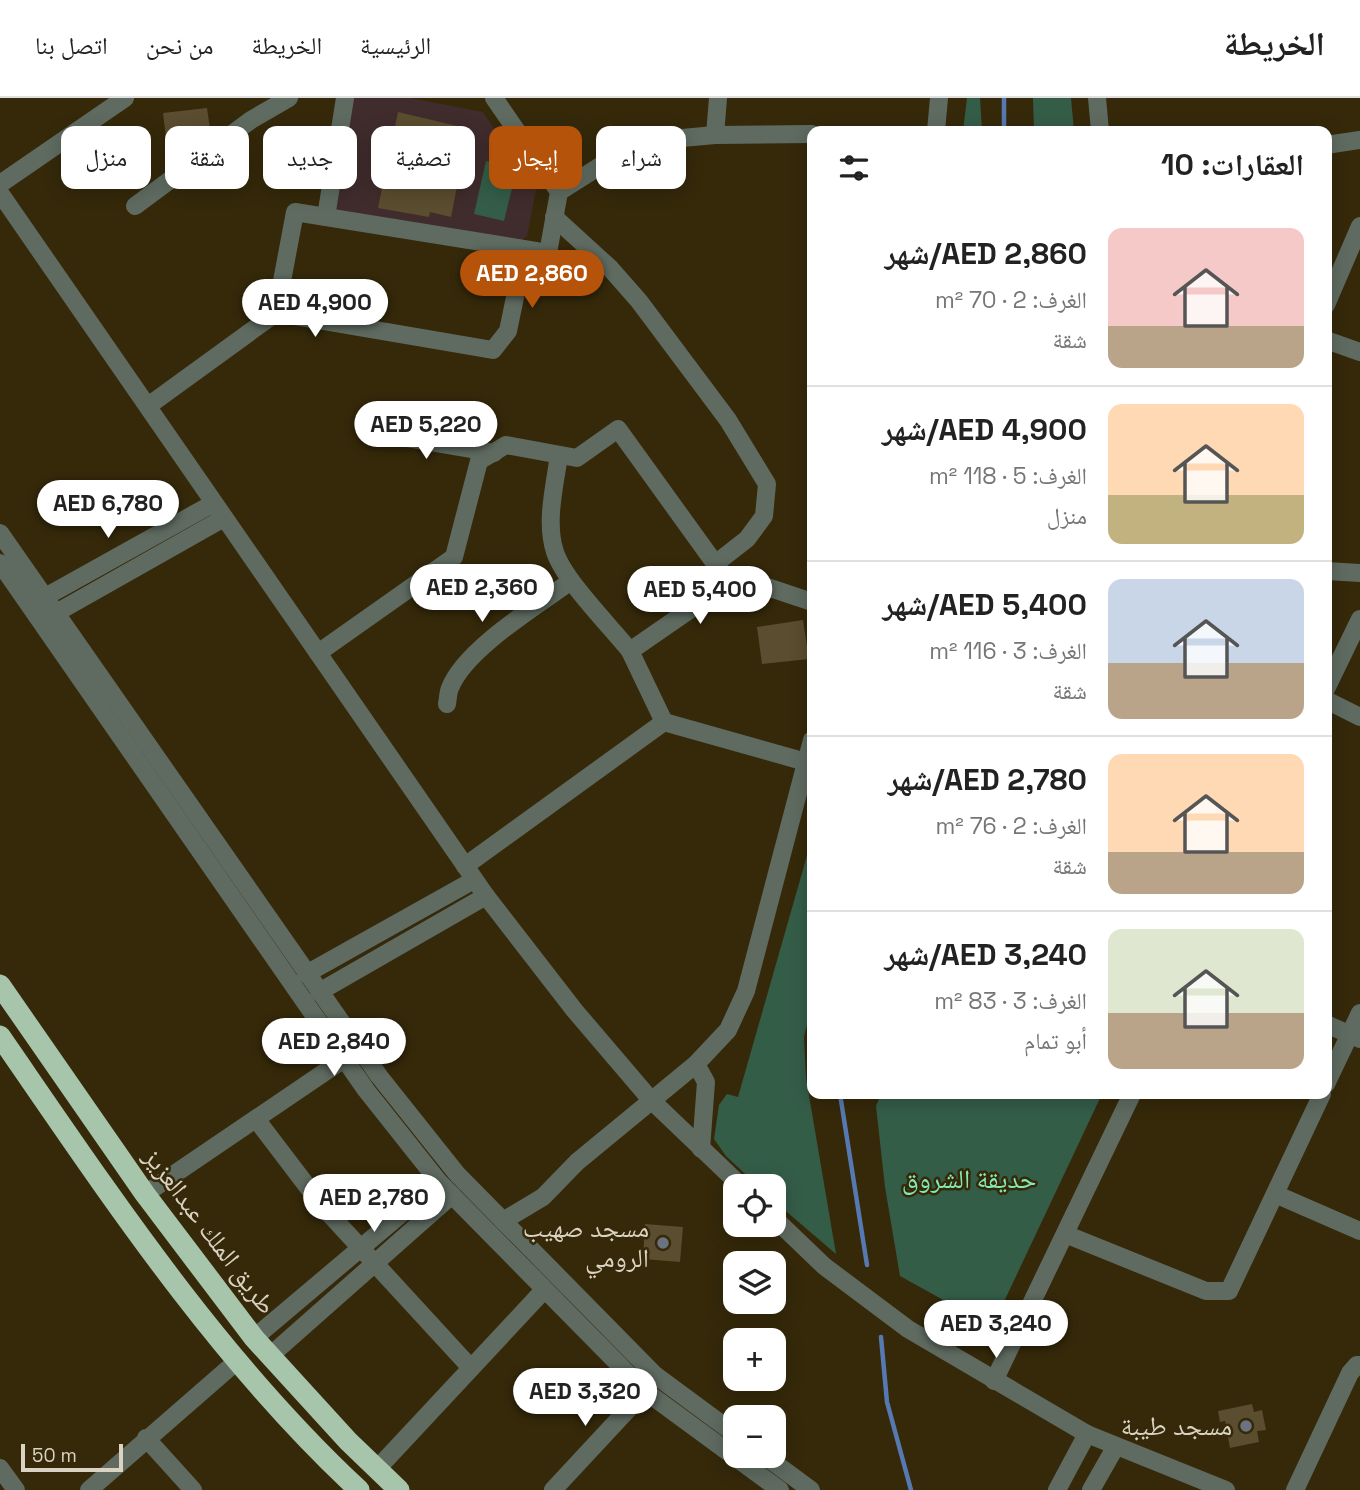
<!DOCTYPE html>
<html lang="ar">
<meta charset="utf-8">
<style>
:root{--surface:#fff;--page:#f2f2f2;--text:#222;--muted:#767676;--line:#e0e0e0;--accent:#b45309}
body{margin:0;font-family:"Space Grotesk","Noto Naskh Arabic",sans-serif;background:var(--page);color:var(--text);direction:rtl;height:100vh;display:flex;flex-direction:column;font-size:26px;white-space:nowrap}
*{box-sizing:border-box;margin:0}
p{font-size:23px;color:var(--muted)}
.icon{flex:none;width:38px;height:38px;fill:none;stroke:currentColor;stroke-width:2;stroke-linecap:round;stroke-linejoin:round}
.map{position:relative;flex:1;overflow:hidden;direction:ltr}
.panel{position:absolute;left:807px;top:28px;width:525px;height:973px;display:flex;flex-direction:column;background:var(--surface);border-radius:14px;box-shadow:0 4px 18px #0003;direction:rtl}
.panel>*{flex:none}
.top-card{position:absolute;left:21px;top:28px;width:665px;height:63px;direction:rtl;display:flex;gap:14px}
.fabs{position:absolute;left:723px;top:1076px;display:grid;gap:14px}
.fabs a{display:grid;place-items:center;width:63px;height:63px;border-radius:14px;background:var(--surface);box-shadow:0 4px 18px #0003;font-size:35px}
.scale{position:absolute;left:21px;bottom:18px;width:102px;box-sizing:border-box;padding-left:7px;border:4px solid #dbd3c2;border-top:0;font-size:19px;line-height:24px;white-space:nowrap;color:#dbd3c2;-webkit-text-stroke:5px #35290a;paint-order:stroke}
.price{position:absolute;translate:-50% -60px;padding:0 16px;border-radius:24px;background:#fff;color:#222;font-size:23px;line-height:46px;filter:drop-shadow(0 2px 4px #0008)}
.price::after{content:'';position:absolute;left:50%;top:42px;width:21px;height:16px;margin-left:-10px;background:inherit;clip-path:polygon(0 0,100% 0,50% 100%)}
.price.active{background:var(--accent);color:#fff}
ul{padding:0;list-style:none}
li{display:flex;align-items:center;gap:21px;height:175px;padding:0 28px}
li+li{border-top:2px solid var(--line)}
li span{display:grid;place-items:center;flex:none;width:196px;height:140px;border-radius:14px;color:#555}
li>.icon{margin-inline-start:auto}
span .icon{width:84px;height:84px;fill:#fffc;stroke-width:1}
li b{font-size:30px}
h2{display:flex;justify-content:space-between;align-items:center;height:84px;padding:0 28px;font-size:30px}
.tag{padding:0 24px;border-radius:14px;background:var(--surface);box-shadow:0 4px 18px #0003;font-size:24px;line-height:63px}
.tag.active{background:var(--accent);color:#fff}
header{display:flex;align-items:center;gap:42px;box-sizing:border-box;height:98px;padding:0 35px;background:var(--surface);border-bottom:2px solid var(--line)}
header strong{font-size:33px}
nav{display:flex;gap:38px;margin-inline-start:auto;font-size:24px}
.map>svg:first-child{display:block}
.education{fill:#402c2c}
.green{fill:#345d48}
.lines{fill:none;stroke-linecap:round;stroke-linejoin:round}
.stream{stroke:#5779b1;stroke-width:4.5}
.building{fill:#5b4d2f}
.minor{stroke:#5f6b61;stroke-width:18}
.highway{stroke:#a7c5ab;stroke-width:21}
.worship-dot{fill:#6b7280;stroke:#35290a;stroke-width:2.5}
.labels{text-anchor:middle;stroke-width:5;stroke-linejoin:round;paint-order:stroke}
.park-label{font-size:26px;fill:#81ebb5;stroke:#35290a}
.poi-label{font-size:26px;fill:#dbd3c2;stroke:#35290a;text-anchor:end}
.street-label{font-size:26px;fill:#dbd3c2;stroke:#35290a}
</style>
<header>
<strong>الخريطة</strong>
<nav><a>الرئيسية</a><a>الخريطة</a><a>من نحن</a><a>اتصل بنا</a></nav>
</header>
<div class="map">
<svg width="1360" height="1392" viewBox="0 0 1360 1392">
<rect width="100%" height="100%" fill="#35290a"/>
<path class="education" d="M350 0H410L483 14 536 92 527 138 516 147 331 114Z"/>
<g class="green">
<path d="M967 0H980L982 33H963Z"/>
<path d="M1033 0H1071L1074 33H1034Z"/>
<path d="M486 63 517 70 504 123 474 116Z"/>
<path d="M812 740V905L804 939 806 980 836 1156 774 1103V1088H758L726 1058 714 1041 719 1007 727 996 738 999Z"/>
<path d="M881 996H1102L992 1229 900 1178 885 1089 876 1008Z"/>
</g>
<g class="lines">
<g class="stream">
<path d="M1004 33V0"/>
<path d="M840 996 867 1167"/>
<path d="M881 1239 887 1304 911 1392"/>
</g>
</g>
<g class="building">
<path d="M207 10 211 38 191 52 168 55 163 15Z"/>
<path d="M398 14 457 28 456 32 468 33 451 119 430 114 429 119 378 110Z"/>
<path d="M803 522 809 561 762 566 757 529Z"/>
<path d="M645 1126 683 1129 680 1164 643 1161Z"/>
<path d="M1252 1306 1254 1314 1262 1312 1266 1332 1257 1333 1259 1344 1230 1350 1225 1323 1220 1324 1218 1313Z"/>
</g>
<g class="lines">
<g class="minor">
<path d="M494 0 559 94 548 155 525 151 326 119 295 114 276 215 493 252 508 233 525 151"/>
<path d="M1097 0 1100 33"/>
<path d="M936 33 939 0"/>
<path d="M715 37 718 0"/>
<path d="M1326 47 1360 42"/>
<path d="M0 86 125 0"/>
<path d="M559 94 638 44 715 37 812 36"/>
<path d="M0 95 486 798 575 913 651 1002 741 1088"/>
<path d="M135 108 251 22 289 0"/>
<path d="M326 119 345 0"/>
<path d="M554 119 610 170 639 203 728 322 767 386 764 418 747 441 715 466"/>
<path d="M1326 207 1360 128"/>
<path d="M1326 242 1360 254"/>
<path d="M148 308 276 215"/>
<path d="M365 333 494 355"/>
<path d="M559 357C555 387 545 424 555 454 564 482 610 528 630 553"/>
<path d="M0 435 379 978 457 1076 655 1277 735 1336"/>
<path d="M0 465 366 992 439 1084 645 1293 780 1392"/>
<path d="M1326 473 1360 475"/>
<path d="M39 509 45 499 214 405"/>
<path d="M45 515H56L224 420"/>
<path d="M318 555 454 459 479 363 506 347 577 360 618 331 729 485"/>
<path d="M1326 591 1360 521"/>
<path d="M1326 602 1360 619"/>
<path d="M447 606C448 601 448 594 450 590 465 551 538 507 571 483"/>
<path d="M664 624 630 553 737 479 812 504"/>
<path d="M465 768 664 624 806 664"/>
<path d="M306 876 474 782"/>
<path d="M319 894 486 798"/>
<path d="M1326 926 1360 941"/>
<path d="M696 966 706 984 701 1051"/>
<path d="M1326 986 1360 915"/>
<path d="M256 1021 323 1109 471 1270"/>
<path d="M145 1096 344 961"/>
<path d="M1275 1096 1360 1133"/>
<path d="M774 1120 824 1168 908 1231 1087 1336 1226 1392"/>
<path d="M503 1123 543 1099 577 1064 696 966 728 932 746 893 812 642"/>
<path d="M1065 1136 1206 1193H1229L1322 996"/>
<path d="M254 1240 439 1084"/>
<path d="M271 1257 452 1097"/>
<path d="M994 1283 1132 996"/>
<path d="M146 1340 193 1392"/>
<path d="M765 1358 811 1392"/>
<path d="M0 1370 16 1392"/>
<path d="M377 1371 544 1192"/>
<path d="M89 1392 237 1263"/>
<path d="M553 1392 645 1293"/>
<path d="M1057 1392 1087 1336"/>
<path d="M1091 1392 1116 1348"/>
<path d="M1295 1392 1350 1275 1357 1267H1360"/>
</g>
<g class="highway">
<path d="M0 887 145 1096 254 1240 348 1343 399 1392"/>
<path d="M0 938C109 1096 217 1260 359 1392"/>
</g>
</g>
<g class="worship-dot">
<circle cx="663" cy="1145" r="7"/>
<circle cx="1246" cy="1328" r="7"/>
</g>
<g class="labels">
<g class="park-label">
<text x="969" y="1090">حديقة الشروق</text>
</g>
<g class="poi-label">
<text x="649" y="1139">مسجد صهيب<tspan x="649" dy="30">الرومي</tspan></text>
<text x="1232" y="1337">مسجد طيبة</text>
</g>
<g class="street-label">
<text transform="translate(210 1133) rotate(53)" y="9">طريق الملك عبدالعزيز</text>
</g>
</g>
</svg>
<div class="fabs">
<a><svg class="icon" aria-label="locate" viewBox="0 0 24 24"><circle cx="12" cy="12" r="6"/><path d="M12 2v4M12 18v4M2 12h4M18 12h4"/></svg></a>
<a><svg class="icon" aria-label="layers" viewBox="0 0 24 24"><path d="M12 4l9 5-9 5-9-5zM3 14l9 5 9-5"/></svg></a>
<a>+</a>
<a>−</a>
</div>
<div class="scale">50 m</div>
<b class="price active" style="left:532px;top:212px">AED 2,860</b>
<b class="price" style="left:315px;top:241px">AED 4,900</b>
<b class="price" style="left:426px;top:363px">AED 5,220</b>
<b class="price" style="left:108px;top:442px">AED 6,780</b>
<b class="price" style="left:482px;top:526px">AED 2,360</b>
<b class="price" style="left:700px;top:528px">AED 5,400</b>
<b class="price" style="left:334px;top:980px">AED 2,840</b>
<b class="price" style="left:374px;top:1136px">AED 2,780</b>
<b class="price" style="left:996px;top:1262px">AED 3,240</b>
<b class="price" style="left:585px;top:1330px">AED 3,320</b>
<div class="top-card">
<a class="tag">شراء</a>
<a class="tag active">إيجار</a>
<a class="tag">تصفية</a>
<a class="tag">جديد</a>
<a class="tag">شقة</a>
<a class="tag">منزل</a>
</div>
<section class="panel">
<h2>العقارات: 10<svg class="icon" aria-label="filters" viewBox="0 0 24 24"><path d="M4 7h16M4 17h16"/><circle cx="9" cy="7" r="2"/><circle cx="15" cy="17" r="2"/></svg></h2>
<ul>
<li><span style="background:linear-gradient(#f6c9c9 70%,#b9a48a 0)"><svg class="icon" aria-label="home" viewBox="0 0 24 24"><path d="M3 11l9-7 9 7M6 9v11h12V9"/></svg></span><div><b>AED 2,860/شهر</b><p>الغرف: 2 · 70 m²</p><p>شقة</p></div></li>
<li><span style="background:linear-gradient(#ffd9b3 65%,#c2b280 0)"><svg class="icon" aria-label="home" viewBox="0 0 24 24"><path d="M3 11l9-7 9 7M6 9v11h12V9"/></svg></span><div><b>AED 4,900/شهر</b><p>الغرف: 5 · 118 m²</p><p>منزل</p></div></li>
<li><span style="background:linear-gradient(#c9d6e8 60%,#b9a48a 0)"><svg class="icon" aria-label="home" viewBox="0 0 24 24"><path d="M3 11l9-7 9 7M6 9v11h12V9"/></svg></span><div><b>AED 5,400/شهر</b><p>الغرف: 3 · 116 m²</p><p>شقة</p></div></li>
<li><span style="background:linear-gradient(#ffd9b3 70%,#b9a48a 0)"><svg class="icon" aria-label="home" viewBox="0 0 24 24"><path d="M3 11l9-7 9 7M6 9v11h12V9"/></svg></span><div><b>AED 2,780/شهر</b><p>الغرف: 2 · 76 m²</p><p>شقة</p></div></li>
<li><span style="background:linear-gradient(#dfe7d0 60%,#b9a48a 0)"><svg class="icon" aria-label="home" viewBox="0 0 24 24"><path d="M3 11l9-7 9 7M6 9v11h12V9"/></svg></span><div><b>AED 3,240/شهر</b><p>الغرف: 3 · 83 m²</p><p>أبو تمام</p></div></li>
</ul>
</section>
</div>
